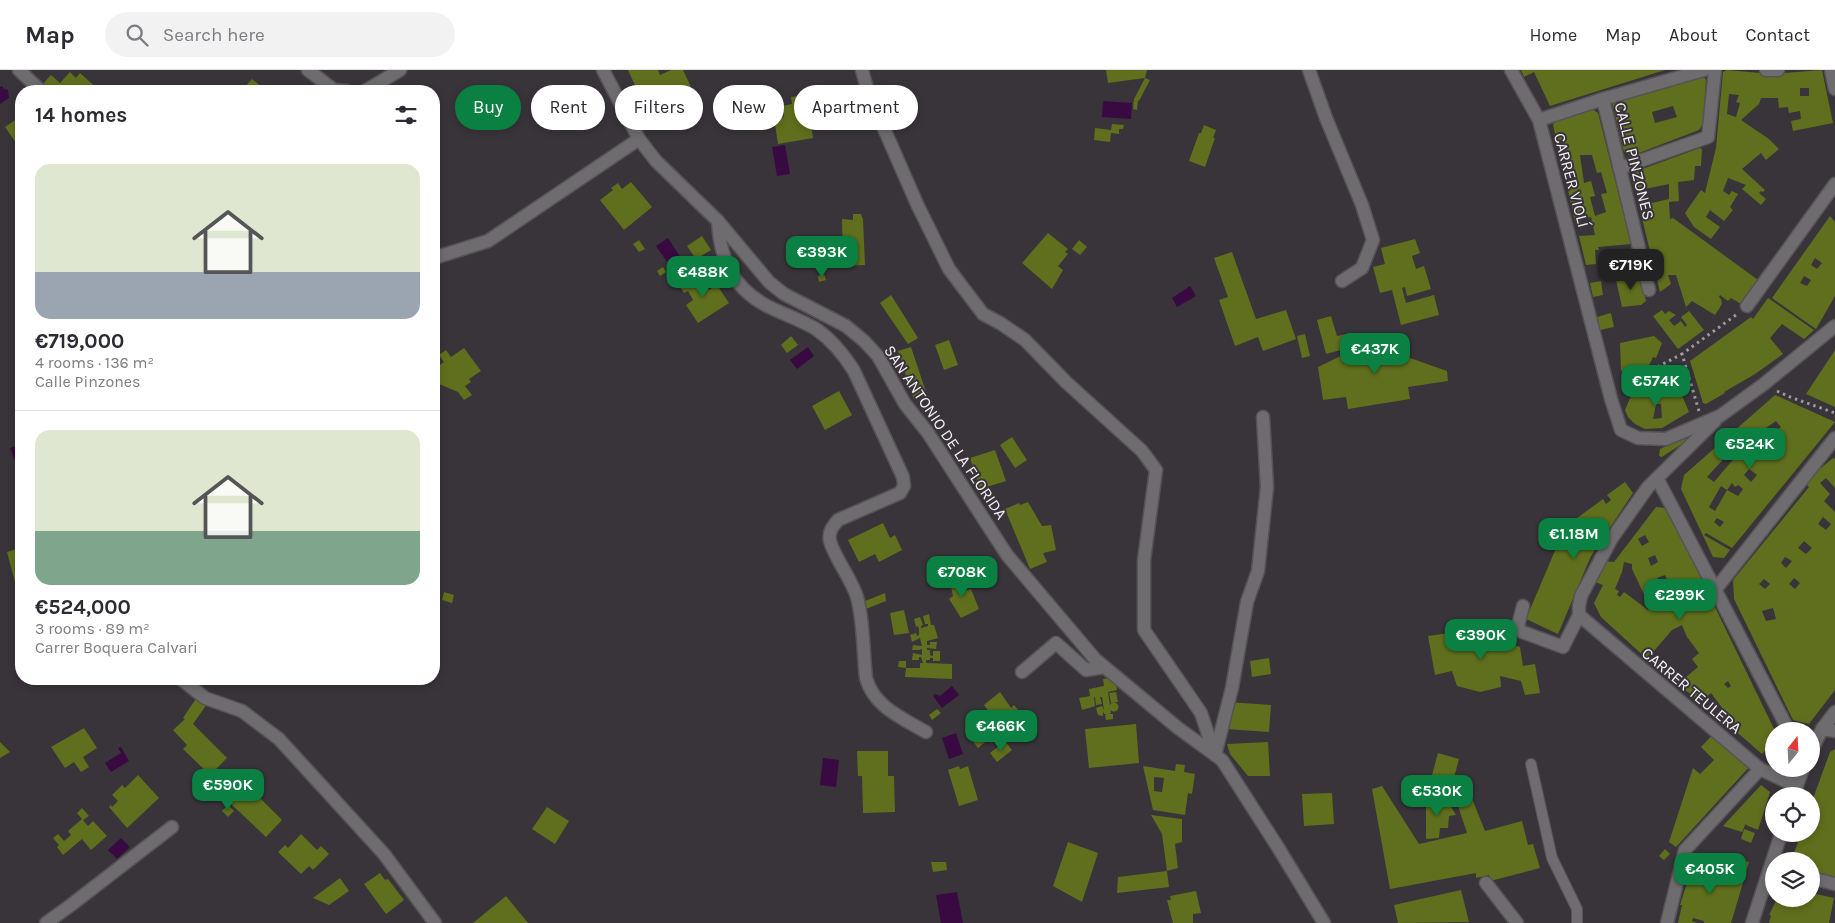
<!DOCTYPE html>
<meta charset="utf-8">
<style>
:root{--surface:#fff;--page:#f2f2f3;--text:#2b2b33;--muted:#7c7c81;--line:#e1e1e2;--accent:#0b8043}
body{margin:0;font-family:Karla,sans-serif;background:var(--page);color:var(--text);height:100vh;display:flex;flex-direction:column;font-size:19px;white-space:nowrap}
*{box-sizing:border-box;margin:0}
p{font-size:16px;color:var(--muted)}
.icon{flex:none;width:28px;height:28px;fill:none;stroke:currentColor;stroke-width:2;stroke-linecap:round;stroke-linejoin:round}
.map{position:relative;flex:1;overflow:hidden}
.side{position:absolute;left:15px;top:15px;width:425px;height:600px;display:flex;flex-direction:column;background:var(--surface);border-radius:20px;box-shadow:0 2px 8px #0003}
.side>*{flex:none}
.guide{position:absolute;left:455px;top:15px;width:475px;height:45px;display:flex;gap:10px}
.needle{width:32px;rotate:18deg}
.fabs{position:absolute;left:1765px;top:652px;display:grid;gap:10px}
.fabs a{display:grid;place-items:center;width:55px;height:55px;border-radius:50%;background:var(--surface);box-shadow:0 2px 8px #0003;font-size:25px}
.price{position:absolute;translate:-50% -42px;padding:0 11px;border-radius:10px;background:var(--accent);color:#fff;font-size:16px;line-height:32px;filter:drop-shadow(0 1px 2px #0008)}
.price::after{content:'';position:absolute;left:50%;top:30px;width:15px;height:11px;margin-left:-8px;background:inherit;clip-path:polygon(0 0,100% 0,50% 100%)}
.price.selected{background:#222;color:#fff}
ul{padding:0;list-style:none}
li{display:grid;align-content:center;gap:10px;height:265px;padding:0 20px}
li+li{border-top:1px solid var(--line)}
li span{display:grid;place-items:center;height:155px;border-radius:15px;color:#555}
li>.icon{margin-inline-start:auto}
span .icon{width:90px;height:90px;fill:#fffc;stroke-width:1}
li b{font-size:21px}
h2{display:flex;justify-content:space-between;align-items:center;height:60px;padding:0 20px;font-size:21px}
.chip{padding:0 18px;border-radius:22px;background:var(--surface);box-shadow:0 2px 8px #0003;font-size:18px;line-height:45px}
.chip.selected{background:var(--accent);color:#fff}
header{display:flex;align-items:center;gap:30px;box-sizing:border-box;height:70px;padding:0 25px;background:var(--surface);border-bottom:1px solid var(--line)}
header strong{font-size:24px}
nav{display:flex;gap:28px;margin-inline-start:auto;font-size:18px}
.search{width:350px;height:45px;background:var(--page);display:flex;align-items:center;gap:12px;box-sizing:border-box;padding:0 18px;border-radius:28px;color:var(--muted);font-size:19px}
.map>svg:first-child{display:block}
.water{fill:#390942}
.building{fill:#606f1d;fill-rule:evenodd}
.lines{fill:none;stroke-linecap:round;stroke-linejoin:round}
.service-casing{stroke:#565257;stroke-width:12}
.minor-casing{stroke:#565257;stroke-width:15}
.path{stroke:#9c999d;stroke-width:3;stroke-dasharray:2.5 4;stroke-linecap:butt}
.service{stroke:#6e6c6f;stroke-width:10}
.minor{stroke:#6e6c6f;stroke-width:12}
.labels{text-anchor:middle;stroke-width:4;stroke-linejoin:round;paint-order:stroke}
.street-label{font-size:16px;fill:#f5f2f6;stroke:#383439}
</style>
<header>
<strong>Map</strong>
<div class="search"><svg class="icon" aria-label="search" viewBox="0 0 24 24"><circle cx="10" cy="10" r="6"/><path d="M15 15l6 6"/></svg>Search here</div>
<nav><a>Home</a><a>Map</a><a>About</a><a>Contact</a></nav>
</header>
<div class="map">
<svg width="1835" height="853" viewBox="0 0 1835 853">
<rect width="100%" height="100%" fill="#383439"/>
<g class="water">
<path d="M2 16 4 19 8 20 9 28 0 34V17Z"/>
<path d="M1103 31 1132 33 1131 49 1102 47Z"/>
<path d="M785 75 790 104 777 106 772 77Z"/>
<path d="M668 168 681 188 670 196 656 176Z"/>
<path d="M1190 216 1196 226 1177 237 1172 228Z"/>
<path d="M808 277 814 286 797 299 790 290Z"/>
<path d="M20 375 21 395 17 396 10 378Z"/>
<path d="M952 616 959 625 942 638 933 626 935 624 940 626Z"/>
<path d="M956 663 963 684 949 689 942 668Z"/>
<path d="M121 677 129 691 111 702 105 693 121 683 118 678Z"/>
<path d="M823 688 839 690 836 717 820 715Z"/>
<path d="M121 768 130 777 117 789 108 780Z"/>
<path d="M957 822 963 853H941L936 825Z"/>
</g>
<g class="building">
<path d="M628 0H658L660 5 671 0H683L698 32 680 41 676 33 649 46Z"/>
<path d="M1106 0H1147L1145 8 1150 10 1139 31 1138 30 1137 40 1133 39 1134 29 1145 8 1108 13Z"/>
<path d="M1521 0H1665L1550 36 1534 2 1524 7Z"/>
<path d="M1727 0 1771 4 1822 0 1833 53 1793 61 1791 51 1801 49 1800 41 1789 43 1788 37 1779 38 1778 28H1761L1759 34 1741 50 1769 69 1779 79 1766 90 1761 83 1742 99 1765 120 1763 122 1761 121 1759 123 1766 129 1761 135 1742 119 1746 115 1728 108 1723 121 1729 125 1732 121 1738 124 1730 137 1733 140 1724 151 1710 140 1706 147 1720 157 1711 169 1694 157 1685 143 1701 120 1705 123 1716 78 1723 2ZM1800 18H1809V26H1800ZM1729 24 1739 25 1736 32 1740 33 1736 47 1727 44Z"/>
<path d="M70 2 76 8 80 3 100 21H48L42 15 51 5 60 13Z"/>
<path d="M1703 6 1706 10 1703 54 1699 60 1631 86 1624 82 1612 32ZM1673 36 1677 47 1655 53 1652 42Z"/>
<path d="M252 9 267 21H241Z"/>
<path d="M806 25 813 68 778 74 774 48 784 47 782 36 792 34 791 27Z"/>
<path d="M763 31H769L770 36 764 37Z"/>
<path d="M1592 39 1598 43 1631 174 1598 177 1599 180H1595L1596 194 1586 195 1579 166 1595 165 1591 147 1575 151 1553 55 1555 50ZM1580 85H1592L1597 103 1601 102 1607 123 1601 124 1606 142 1595 146 1590 127 1595 126 1591 111 1584 113Z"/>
<path d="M21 46V80L5 57Z"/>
<path d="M1112 54 1124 55 1123 59H1119V64L1111 63 1110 72 1094 70 1095 58 1111 60Z"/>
<path d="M1204 55 1216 60 1213 68H1215L1205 97 1189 91 1199 63H1201Z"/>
<path d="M1700 78 1702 79 1701 96H1695L1694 110 1678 112 1679 131 1669 132 1670 149 1673 148 1758 210 1741 234 1731 228 1728 231 1720 225 1719 227 1721 229 1722 234 1715 245 1692 231 1686 237 1676 205H1668L1671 214 1660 222 1639 136 1669 129V114L1635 121 1631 108 1634 102Z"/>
<path d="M631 112 652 137 624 160 600 130 613 120 611 118 618 113 622 119Z"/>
<path d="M853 144H861L863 149 865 195 843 196 842 149 853 150Z"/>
<path d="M1830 146 1835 152V226L1816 259 1772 228ZM1815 188 1822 193 1817 199 1811 195ZM1804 206 1811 210 1807 216 1800 213Z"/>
<path d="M1048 163 1068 179 1065 182 1068 184 1058 196 1063 200 1052 219 1022 193Z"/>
<path d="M702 166 711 180 696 189 687 176Z"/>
<path d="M1415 169 1420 183 1412 186 1416 199 1424 196 1431 219 1407 226 1405 217 1402 218 1406 233 1434 225 1439 245 1401 255 1392 220 1380 223 1373 197 1385 194 1381 178Z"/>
<path d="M639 170 645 179 639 182 633 174Z"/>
<path d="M1079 170 1087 177 1080 185 1072 179Z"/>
<path d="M1232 182 1256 249 1286 240 1296 269 1263 281 1258 267 1235 276 1219 230 1228 227 1214 188Z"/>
<path d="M663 197 666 202 660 206 657 201Z"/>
<path d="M698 203 709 220 717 215 729 233 698 253 686 235 693 230 688 221 684 223 679 215Z"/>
<path d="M824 204 826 210 819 212 818 206Z"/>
<path d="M1639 204 1646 231 1641 235 1622 237 1616 210Z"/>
<path d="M1601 211 1603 225 1593 227 1590 213Z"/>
<path d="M891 225 918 268 908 274 880 233Z"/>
<path d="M1768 228 1814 260 1804 269 1782 254 1770 268 1783 284 1755 304 1724 322 1725 323 1706 334 1703 333 1690 291 1751 247 1753 249Z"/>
<path d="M1662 240 1665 244 1669 241 1676 245 1669 250 1674 256 1681 251 1685 257 1687 255 1681 247 1689 241 1704 260 1678 279 1653 246Z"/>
<path d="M1611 243 1614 257 1600 260 1597 247Z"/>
<path d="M1331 246 1337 266 1351 263 1355 276 1326 284 1317 250Z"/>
<path d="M1388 263 1401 289 1410 288 1447 301 1448 311 1408 317 1410 329 1348 339 1346 327 1323 330 1318 297Z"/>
<path d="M1305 264 1310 286 1302 288 1297 266Z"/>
<path d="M791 266 798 275 787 283 781 275Z"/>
<path d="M1654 266 1662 273 1656 288 1653 287 1646 301 1633 298 1621 301 1620 273Z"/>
<path d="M949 270 958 295 944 300 935 275Z"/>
<path d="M911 277 927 325 914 330 898 281Z"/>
<path d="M464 278 481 301 469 309 471 312 465 316 472 325 464 330 458 322 439 314 434 306V299L444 292 439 285 446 280 451 287Z"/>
<path d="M1835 280V337L1806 324Z"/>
<path d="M1664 309 1667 320 1678 316 1689 342 1662 358 1645 359 1635 354 1628 347 1625 340 1633 321 1642 325ZM1656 334H1661L1662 348 1653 349Z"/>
<path d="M839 321 852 345 825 360 812 336Z"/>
<path d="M1775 325 1835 352 1732 478 1706 463 1704 465 1730 480 1724 488 1713 487 1681 419 1684 405ZM1776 351 1781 357 1771 364 1766 358ZM1750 367 1756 373 1743 381 1742 379 1714 412 1707 407 1728 384ZM1749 399 1757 405 1751 412 1744 405ZM1732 413 1735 417 1738 415 1743 419 1738 426 1727 420 1715 441 1709 437 1721 416 1727 420ZM1717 448 1724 452 1720 457 1714 452Z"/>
<path d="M1012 367 1027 390 1015 398 1000 375Z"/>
<path d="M1683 368 1688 370 1662 387 1659 386 1660 379Z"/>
<path d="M995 380 1006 411 980 419 970 388Z"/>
<path d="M1833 388 1835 389V418L1826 408 1820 413 1830 424 1824 431 1835 442V620L1809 654 1793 650 1734 529 1733 510 1809 417 1804 412ZM1823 447 1831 454 1826 460 1818 454ZM1804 471 1812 478 1806 484 1798 478ZM1785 487 1792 491 1786 498 1781 493ZM1794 508 1800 513 1795 519 1789 514ZM1764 509 1770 514 1765 519 1759 514ZM1773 538 1776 549 1766 551 1762 541Z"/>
<path d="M1625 412 1633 423 1591 486 1558 564 1526 549 1565 457 1603 429 1606 434 1611 430 1607 425Z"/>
<path d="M1028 432 1042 456 1051 455 1056 480 1043 483 1047 492 1030 499 1005 439 1019 433 1020 435Z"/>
<path d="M1656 437 1667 438 1775 661H1774V671L1762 684 1716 644 1723 639 1711 623 1700 632 1678 614 1698 597 1692 589 1699 583 1687 567 1682 555 1672 560 1647 589 1601 547 1594 533 1603 515 1595 512 1603 491 1614 492ZM1645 465 1649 472 1642 476 1638 469ZM1655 485 1658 492 1651 496 1648 488ZM1624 492 1632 494V499L1650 537 1648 540 1624 522 1620 527 1617 525 1619 521 1615 519 1622 502ZM1665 505 1668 512 1660 515 1657 508ZM1690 523 1694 530 1686 534 1683 527ZM1728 611 1731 616 1728 618 1724 614Z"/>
<path d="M883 453 890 468 895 465 902 480 879 492 875 484 859 492 848 470Z"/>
<path d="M17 479 21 491V519L19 520 16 512H15L7 482Z"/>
<path d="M958 504 964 521 971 519 979 539 961 548 949 529 953 526 949 507Z"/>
<path d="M444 522 454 525 452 533 442 530Z"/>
<path d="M885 523 886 531 866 539 863 532Z"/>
<path d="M904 540 909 563 894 565 890 543Z"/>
<path d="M929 544 931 555H934L938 568 927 571V575H930V572H937L936 579 927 578V580H930V585L933 586V581H940V591H933V588H930V590H926V593L952 594V609L905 607 906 598H920V593H923L921 587H919V590H912L913 583 922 585V579L919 580H912L913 575 922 576 920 568 912 572 910 565 916 563 917 566 919 565V559L918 556 916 557 914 549 920 547 923 555 921 556V558L928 556V554H925L923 546Z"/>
<path d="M1494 557 1496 570 1520 577 1523 596 1535 594 1540 623 1525 625 1521 611 1500 606 1501 617 1480 622 1457 616 1452 601 1435 605 1428 566Z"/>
<path d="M1269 588 1271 604 1252 607 1250 591Z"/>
<path d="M899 591H906V598L898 597Z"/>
<path d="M1115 607 1117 620 1108 622 1111 643 1109 644H1113V649L1106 650 1105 645 1107 644H1104L1103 641V646L1098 645 1096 638 1102 636 1104 640 1102 627H1100L1102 634 1096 635 1095 627H1094L1095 636 1082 640 1079 628 1090 626 1089 619 1104 616 1103 609Z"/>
<path d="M1000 622 1011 638 1014 635 1026 650 1007 664 1005 662 991 673 989 669 978 678 965 661 989 642 984 635Z"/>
<path d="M1116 622 1118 632 1111 633 1109 623Z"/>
<path d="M197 627 207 634 193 654 227 688 210 705 183 679 187 675 173 660 185 649 183 648Z"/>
<path d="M1228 632 1271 635 1269 662 1226 659Z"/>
<circle cx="1114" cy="637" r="4.5"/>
<path d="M937 639 941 643 932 650 929 645Z"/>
<path d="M1136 654 1139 693 1089 698 1085 659Z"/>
<path d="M84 658 97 678 83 687 89 697 81 702 74 692 65 698 51 677Z"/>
<path d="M1716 661 1751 695 1676 777 1669 772 1693 698 1700 704 1714 690 1701 677Z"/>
<path d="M1005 671 1012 680 997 692 990 683Z"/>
<path d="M0 672 10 682 0 688Z"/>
<path d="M1268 672 1270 706H1248L1230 684 1227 674Z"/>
<path d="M1835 679V807L1834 808 1811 803V791H1791L1801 764H1811V734L1830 682Z"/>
<path d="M857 681H888V706H894L895 742 863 743 862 706H858Z"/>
<path d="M1438 683 1459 689 1452 715 1431 709Z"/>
<path d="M1176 694 1185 695 1184 702 1195 704 1192 724 1188 723 1185 745 1153 740 1143 696 1175 701ZM1154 707 1164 708 1162 722 1154 721Z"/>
<path d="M959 696 960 699 968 696 978 730 959 736 948 700Z"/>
<path d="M138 705 159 728 127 758 109 737 111 735 112 737 118 731 112 725 122 715 125 718Z"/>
<path d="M1761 715 1770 722 1758 760 1746 755V753L1742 762 1723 756Z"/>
<path d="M1382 716 1419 774 1467 763 1456 730 1471 726 1485 761 1522 751 1528 775 1533 774 1540 798 1490 811 1489 805 1476 808V803L1390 819 1372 719Z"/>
<path d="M254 722 282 750 266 767 230 733 239 723 246 730Z"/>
<path d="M1332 723 1334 754 1304 756 1302 724Z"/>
<path d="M1426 730H1447L1456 745 1449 746 1448 758H1440L1439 768 1426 769Z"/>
<path d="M228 735 234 741 228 747 222 741Z"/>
<path d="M547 737 569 751 555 774 532 759Z"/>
<path d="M82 738 89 746 83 750 88 756 93 751 107 766 91 780 82 769 63 785 57 777 59 775 53 768 58 764 64 771 71 765 68 761 82 749 77 743Z"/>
<path d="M1151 745 1182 749V772L1175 774 1178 798 1167 801 1162 764Z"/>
<path d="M1744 759 1755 763 1751 773 1741 769Z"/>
<path d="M301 764 317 780 321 776 329 784 313 800 309 796 301 804 278 782 285 775 288 778Z"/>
<path d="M1068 772 1098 783 1082 832 1053 816Z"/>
<path d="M1665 779 1670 784 1664 790 1659 786Z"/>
<path d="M1731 787 1749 792 1746 802 1730 797Z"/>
<path d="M1694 791 1745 806 1731 853H1704V851L1693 848 1692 851 1697 853H1678L1682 835H1680Z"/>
<path d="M931 792H946L947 800 933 802Z"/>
<path d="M1167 801 1169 817 1117 823 1118 807Z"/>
<path d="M380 803 385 810 388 809 404 830 386 844 364 814Z"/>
<path d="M340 808 349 821 329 835 313 828Z"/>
<path d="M1461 820 1469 852 1398 853 1394 835Z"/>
<path d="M1196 821 1201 843 1193 844V853H1173L1167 830H1171L1170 826Z"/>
<path d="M1811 823 1834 828 1829 853H1769L1771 845H1769L1777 829H1811Z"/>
<path d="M506 826 528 853H473Z"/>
</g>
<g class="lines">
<defs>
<path id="service" d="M1531 694 1552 788 1577 839V853"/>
<g id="minor">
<path d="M19 0 41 21"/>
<path d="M308 0 334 20 346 21"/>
<path d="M603 0 639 69 656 91 718 151 769 212 784 224 846 256 864 271 878 286 905 334 928 363 1007 485 1095 589 1178 658 1222 690 1279 779 1324 853"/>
<path d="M862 0 868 22 917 134 949 199 983 244 1000 253 1025 270 1066 312 1142 381 1156 400 1144 490V560L1201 643 1215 685"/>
<path d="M1309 0 1326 48 1362 135 1373 170 1362 198 1342 211"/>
<path d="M1511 0 1539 50 1611 329 1621 360 1638 368 1666 369 1720 346 1764 314 1835 256"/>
<path d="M1766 0H1778"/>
<path d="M1831 0 1835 19"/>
<path d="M365 21 400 0"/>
<path d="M1603 29 1649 220"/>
<path d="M1539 50 1603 29 1704 0"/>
<path d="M1620 98 1708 67 1715 0"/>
<path d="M718 151C720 189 732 217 767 236 783 244 801 250 816 259 832 270 844 285 854 301L903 407 904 416 900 423 838 450C833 456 828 462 830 471 834 487 851 508 857 527 864 553 863 582 866 608 874 637 902 648 926 662"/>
<path d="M434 188 488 171 639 69"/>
<path d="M1747 236 1835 114"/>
<path d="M1715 351 1648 417 1612 468 1581 526 1579 536V545L1760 699 1796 716"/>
<path d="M1657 408 1789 661"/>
<path d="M1715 520 1835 368"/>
<path d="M1523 536 1517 560 1563 577 1579 545"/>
<path d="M1022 602 1056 573 1086 600 1104 597"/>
<path d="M181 609 205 628 242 641 279 669 384 784 435 853"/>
<path d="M1822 659 1835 661"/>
<path d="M1811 682 1822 659 1835 642"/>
<path d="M1215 685 1232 618 1247 532 1258 501 1267 417 1263 347"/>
<path d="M1793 726 1803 699"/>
<path d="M1811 808 1835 814"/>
<path d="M1486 813 1517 853"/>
<path d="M46 853 71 835 172 757"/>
<path d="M1667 853 1685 780 1760 699"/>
<path d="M1752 853 1781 764"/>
</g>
</defs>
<use href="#service" class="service-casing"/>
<use href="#minor" class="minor-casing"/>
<g class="path">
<path d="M1623 315 1682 284"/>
<path d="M1777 321 1790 327 1835 343"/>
<path d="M1699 341 1682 284 1736 245"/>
</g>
<use href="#service" class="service"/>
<use href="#minor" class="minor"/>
</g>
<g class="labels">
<g class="street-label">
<text transform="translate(1635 91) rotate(76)" y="6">CALLE PINZONES</text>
<text transform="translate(1572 110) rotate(75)" y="6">CARRER VIOLÍ</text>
<text transform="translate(946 362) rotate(56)" y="6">SAN ANTONIO DE LA FLORIDA</text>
<text transform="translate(1692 620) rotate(40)" y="6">CARRER TEULERA</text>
</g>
</g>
</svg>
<div class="fabs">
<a><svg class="needle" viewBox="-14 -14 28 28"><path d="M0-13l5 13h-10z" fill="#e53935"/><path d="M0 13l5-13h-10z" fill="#7c7c81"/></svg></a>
<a><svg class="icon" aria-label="locate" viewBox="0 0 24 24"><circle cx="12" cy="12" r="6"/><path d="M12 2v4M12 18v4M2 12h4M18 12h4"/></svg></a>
<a><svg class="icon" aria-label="layers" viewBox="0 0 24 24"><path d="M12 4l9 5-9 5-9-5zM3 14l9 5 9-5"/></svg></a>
</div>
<b class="price" style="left:822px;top:208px">€393K</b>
<b class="price selected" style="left:1631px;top:221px">€719K</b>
<b class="price" style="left:703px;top:228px">€488K</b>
<b class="price" style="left:1375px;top:305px">€437K</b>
<b class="price" style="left:1656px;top:337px">€574K</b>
<b class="price" style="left:1750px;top:400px">€524K</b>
<b class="price" style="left:1574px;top:490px">€1.18M</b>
<b class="price" style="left:962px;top:528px">€708K</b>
<b class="price" style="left:1680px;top:551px">€299K</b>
<b class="price" style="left:1481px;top:591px">€390K</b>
<b class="price" style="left:1001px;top:682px">€466K</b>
<b class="price" style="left:228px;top:741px">€590K</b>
<b class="price" style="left:1437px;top:747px">€530K</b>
<b class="price" style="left:1710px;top:825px">€405K</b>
<div class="guide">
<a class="chip selected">Buy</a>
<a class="chip">Rent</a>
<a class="chip">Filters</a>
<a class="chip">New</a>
<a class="chip">Apartment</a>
</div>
<section class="side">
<h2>14 homes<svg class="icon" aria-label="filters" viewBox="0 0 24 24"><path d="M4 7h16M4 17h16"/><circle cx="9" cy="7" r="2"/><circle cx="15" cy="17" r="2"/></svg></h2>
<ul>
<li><span style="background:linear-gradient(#dfe7d0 70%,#9aa5b1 0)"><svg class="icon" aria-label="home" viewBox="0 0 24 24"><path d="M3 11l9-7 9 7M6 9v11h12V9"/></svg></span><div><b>€719,000</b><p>4 rooms · 136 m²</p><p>Calle Pinzones</p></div></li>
<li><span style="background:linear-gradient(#dfe7d0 65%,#7fa58c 0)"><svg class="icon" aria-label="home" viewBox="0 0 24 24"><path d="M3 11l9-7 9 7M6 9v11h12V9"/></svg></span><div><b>€524,000</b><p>3 rooms · 89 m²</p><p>Carrer Boquera Calvari</p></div></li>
</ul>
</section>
</div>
